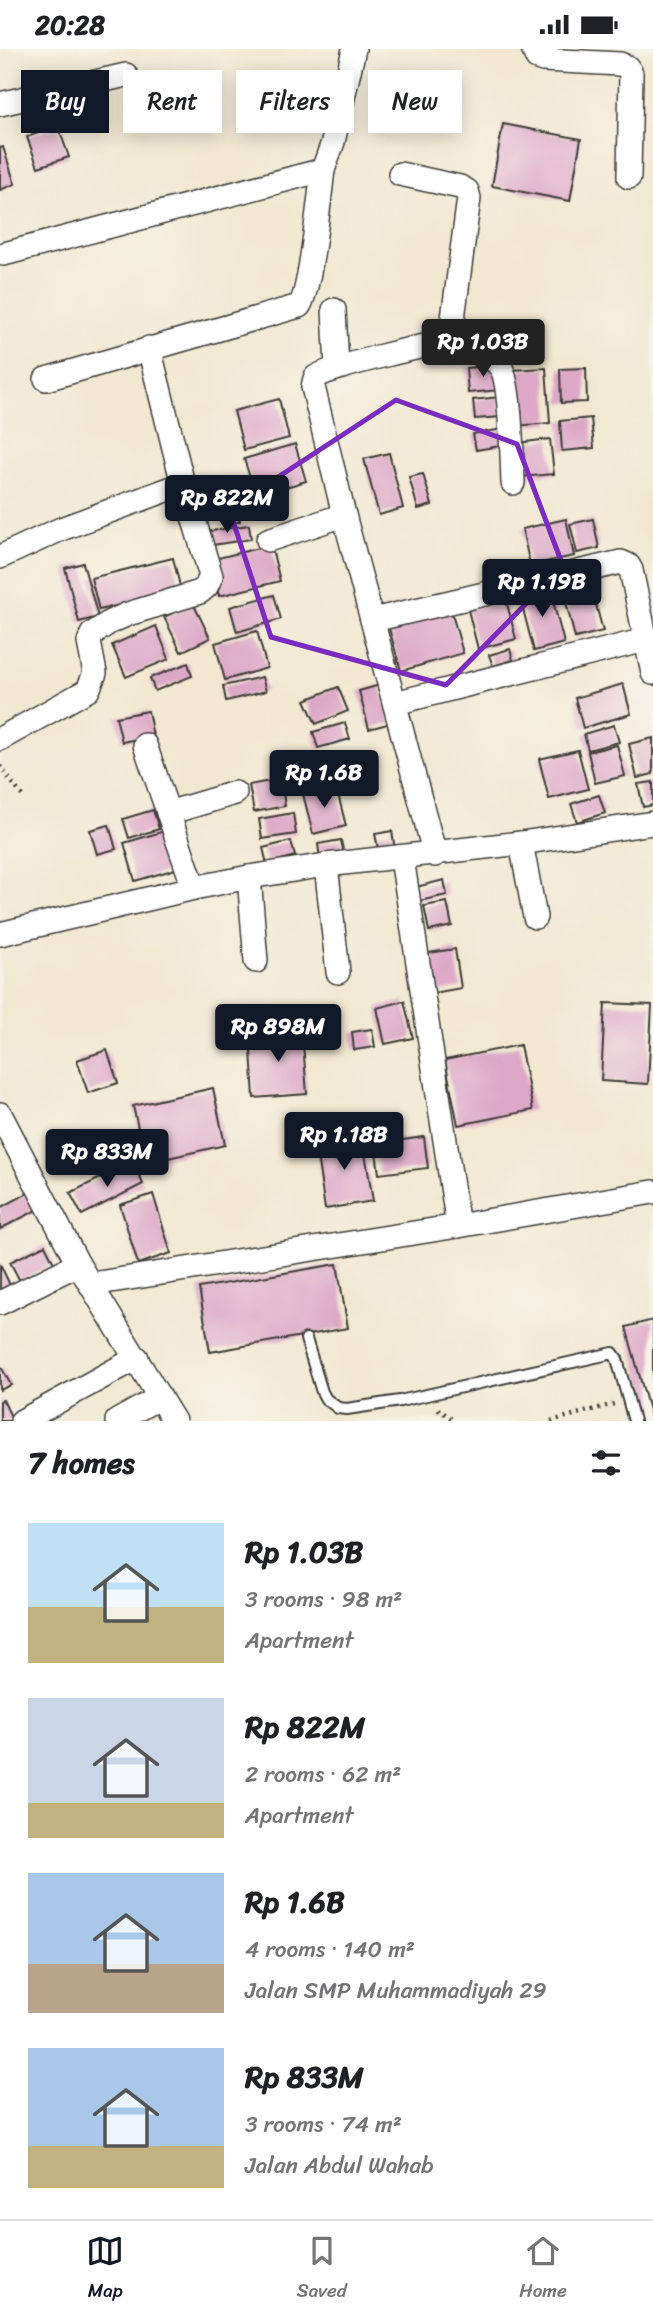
<!DOCTYPE html>
<meta charset="utf-8">
<style>
:root{--surface:#fff;--page:#f2f2f2;--text:#202124;--muted:#757577;--line:#e0e0e0;--accent:#111827}
body{margin:0;font-family:Sriracha,sans-serif;background:var(--page);color:var(--text);height:100vh;display:flex;flex-direction:column;font-size:26px;white-space:nowrap}
*{box-sizing:border-box;margin:0}
p{font-size:23px;color:var(--muted)}
.icon{flex:none;width:38px;height:38px;fill:none;stroke:currentColor;stroke-width:2;stroke-linecap:round;stroke-linejoin:round}
.map{position:relative;height:1372px;overflow:hidden}
.drawer{display:flex;flex-direction:column;background:var(--surface);flex:1}
.drawer>*{flex:none}
.banner{position:absolute;left:21px;top:21px;width:612px;height:63px;display:flex;gap:14px}
.price{position:absolute;translate:-50% -60px;padding:0 16px;border-radius:7px;background:var(--accent);color:#fff;font-size:23px;line-height:46px;filter:drop-shadow(0 2px 4px #0008)}
.price::after{content:'';position:absolute;left:50%;top:42px;width:21px;height:16px;margin-left:-10px;background:inherit;clip-path:polygon(0 0,100% 0,50% 100%)}
.price.current{background:#222;color:#fff}
ul{padding:0;list-style:none}
li{display:flex;align-items:center;gap:21px;height:175px;padding:0 28px}
li span{display:grid;place-items:center;flex:none;width:196px;height:140px;border-radius:0px;color:#555}
li>.icon{margin-inline-start:auto}
span .icon{width:84px;height:84px;fill:#fffc;stroke-width:1}
li b{font-size:30px}
h2{display:flex;justify-content:space-between;align-items:center;height:84px;padding:0 28px;font-size:30px}
.pill{padding:0 24px;border-radius:0px;background:var(--surface);box-shadow:0 4px 18px #0003;font-size:24px;line-height:63px}
.pill.current{background:var(--accent);color:#fff}
.status{display:flex;justify-content:space-between;align-items:center;height:49px;padding:0 35px;background:var(--surface);direction:ltr}
.status svg{height:19px;fill:currentColor}
.tabs{display:flex;justify-content:space-around;align-items:center;height:98px;border-top:2px solid var(--line);background:var(--surface);font-size:19px;color:var(--muted)}
.tabs a{display:grid;justify-items:center;gap:4px}
.tabs .current{color:var(--accent)}
.map>svg:first-child{display:block}
.building{fill:#dda8c8}
.lines{fill:none;stroke-linecap:round;stroke-linejoin:round}
.service-casing{stroke:#3c3b37;stroke-width:14}
.minor-casing{stroke:#3c3b37;stroke-width:26}
.path{stroke:#3c3b37;stroke-width:4.5;stroke-dasharray:2 5;stroke-linecap:butt}
.service{stroke:#fff;stroke-width:10}
.minor{stroke:#fff;stroke-width:23}
.marked{fill:none;stroke:#7b2cbf;stroke-width:5;stroke-linejoin:round}
</style>
<div class="status"><b>20:28</b><svg viewBox="0 0 49 12"><path d="M0 12V9h3v3zM5 12V6h3v6zM10 12V3h3v9zM15 12V0h3v12zM26 1h20v11H26zM47 4h2v5h-2z"/></svg></div>
<div class="map">
<svg width="653" height="1372" viewBox="0 0 653 1372">
<rect width="100%" height="100%" fill="#f7f3e8"/>
<filter id="ink" filterUnits="userSpaceOnUse"><feTurbulence type="fractalNoise" baseFrequency=".0143" numOctaves="2"/><feDisplacementMap in="SourceGraphic" scale="14" xChannelSelector="R" yChannelSelector="G"/><feConvolveMatrix kernelMatrix="1 2 1 2 8 2 1 2 1" color-interpolation-filters="sRGB"/></filter>
<filter id="wash" filterUnits="userSpaceOnUse"><feTurbulence type="fractalNoise" baseFrequency=".00686" numOctaves="4" result="noise"/><feDisplacementMap in="SourceGraphic" scale="28" xChannelSelector="R" yChannelSelector="G"/><feGaussianBlur stdDeviation="1.57" result="paint"/><feColorMatrix in="noise" values="0 0 0 0 0 0 0 0 0 0 0 0 0 0 0 0 0 1.4 0 .05"/><feComposite in="paint" operator="in"/></filter>
<g filter="url(#wash)">
<rect width="100%" height="100%" fill="#f2e8d1"/>
<g id="blocks">
<g class="building">
<path d="M503 75 581 90 570 152 492 137Z"/>
<path d="M58 77 69 108 38 118 27 88Z"/>
<path d="M3 98 15 135 0 141V99Z"/>
<path d="M497 316 500 341 468 344 466 319Z"/>
<path d="M546 319 550 374 515 377 511 321Z"/>
<path d="M586 319 587 353 561 354 560 320Z"/>
<path d="M499 348 501 368 475 370 473 351Z"/>
<path d="M279 350 289 389 244 401 234 362Z"/>
<path d="M591 369 594 399 562 402 560 372Z"/>
<path d="M503 380 506 396 476 401 473 385Z"/>
<path d="M550 390 554 425 520 428 517 394Z"/>
<path d="M295 395 306 432 256 447 244 410Z"/>
<path d="M389 404 403 459 379 466 364 410Z"/>
<path d="M423 425 432 456 418 460 409 428Z"/>
<path d="M238 464 240 472 226 477 223 469Z"/>
<path d="M566 470 574 507 530 516 522 480Z"/>
<path d="M593 470 599 499 577 504 570 475Z"/>
<path d="M249 476 251 490 206 497 204 483Z"/>
<path d="M271 496 280 532 219 547 210 511Z"/>
<path d="M173 509 181 541 99 561 91 529Z"/>
<path d="M83 514 98 568 79 573 65 519Z"/>
<path d="M579 529 582 538 559 543 557 534Z"/>
<path d="M549 537 564 594 534 602 519 545Z"/>
<path d="M593 545 603 582 575 589 566 553Z"/>
<path d="M274 546 281 570 237 583 230 558Z"/>
<path d="M506 551 516 590 478 600 468 561Z"/>
<path d="M193 554 210 589 181 603 164 568Z"/>
<path d="M449 554 463 604 401 622 387 572Z"/>
<path d="M156 577 169 610 126 628 112 596Z"/>
<path d="M257 582 267 619 225 631 215 594Z"/>
<path d="M510 600 513 611 493 617 489 606Z"/>
<path d="M188 614 192 627 155 642 150 629Z"/>
<path d="M262 628 266 642 226 652 223 637Z"/>
<path d="M623 635 631 665 583 679 575 649Z"/>
<path d="M380 636 391 674 369 680 359 642Z"/>
<path d="M338 638 348 662 316 675 305 651Z"/>
<path d="M148 662 153 687 122 693 116 668Z"/>
<path d="M345 674 350 690 318 699 313 683Z"/>
<path d="M614 676 619 693 588 701 584 685Z"/>
<path d="M653 689V725L637 729 629 695Z"/>
<path d="M617 696 625 727 595 734 588 703Z"/>
<path d="M578 701 588 740 549 750 539 710Z"/>
<path d="M329 705 333 723 307 728 304 710Z"/>
<path d="M281 730 285 757 254 763 249 736Z"/>
<path d="M653 733V756L643 758 638 735Z"/>
<path d="M336 737 346 777 313 785 303 745Z"/>
<path d="M599 746 605 764 577 773 571 755Z"/>
<path d="M153 761 159 780 129 789 123 770Z"/>
<path d="M293 764 296 785 262 790 259 770Z"/>
<path d="M109 776 116 800 97 805 90 781Z"/>
<path d="M168 781 179 819 135 832 124 794Z"/>
<path d="M392 782 395 801 379 804 375 785Z"/>
<path d="M341 791 344 806 320 810 318 795Z"/>
<path d="M291 792 295 807 267 815 263 799Z"/>
<path d="M444 831 447 846 419 852 416 838Z"/>
<path d="M447 853 452 877 429 882 424 857Z"/>
<path d="M455 900 461 939 428 945 422 905Z"/>
<path d="M404 952 413 989 385 995 377 959Z"/>
<path d="M605 954 652 956 648 1035 601 1032Z"/>
<path d="M372 980 375 998 354 1001 352 983Z"/>
<path d="M302 982 307 1045 254 1049 250 985Z"/>
<path d="M520 996 533 1061 458 1076 445 1011Z"/>
<path d="M107 1001 118 1034 88 1044 77 1011Z"/>
<path d="M213 1039 225 1096 146 1114 133 1057Z"/>
<path d="M362 1086 373 1152 325 1160 315 1093Z"/>
<path d="M424 1088 428 1119 379 1125 375 1095Z"/>
<path d="M133 1113 143 1135 82 1166 70 1144Z"/>
<path d="M28 1144 37 1161 0 1180V1159Z"/>
<path d="M153 1145 171 1204 138 1215 120 1156Z"/>
<path d="M45 1196 54 1214 20 1232 10 1213Z"/>
<path d="M0 1215 10 1236 0 1241Z"/>
<path d="M337 1215 348 1279 210 1303 199 1239Z"/>
<path d="M653 1271V1372H652L626 1278Z"/>
<path d="M0 1316 11 1336 0 1341Z"/>
<path d="M3 1351 13 1372H0V1352Z"/>
</g>
</g>
</g>
<g filter="url(#ink)">
<use href="#blocks" fill-opacity="0" stroke="#3c3b37" stroke-width="2"/>
<g class="lines">
<defs>
<path id="service" d="M306 1290 322 1343 326 1350 338 1359 347 1360 400 1352 613 1304 617 1310 634 1372"/>
<g id="minor">
<path d="M533 0 537 9 543 11 620 15 627 18 631 24 629 128"/>
<path d="M0 55 126 26"/>
<path d="M400 125 460 138 467 142 469 149 450 292"/>
<path d="M4 205 323 121 333 93 354 0"/>
<path d="M334 261 337 319"/>
<path d="M46 330 299 257C310 245 320 144 323 121"/>
<path d="M268 491 344 466"/>
<path d="M0 508 61 480 183 435"/>
<path d="M373 571 621 513 628 516 631 521 653 624"/>
<path d="M395 654 645 591"/>
<path d="M0 690 88 641 95 624 89 593 92 585 110 573 128 565 200 543 206 538 211 527 183 435 149 299"/>
<path d="M145 696 194 839"/>
<path d="M168 764 235 744"/>
<path d="M521 794 535 868"/>
<path d="M435 806 344 466 313 338C314 335 314 330 316 328 324 320 441 291 452 293 462 295 493 308 500 317 511 331 512 412 513 434"/>
<path d="M402 809 458 1177"/>
<path d="M326 816 338 923"/>
<path d="M249 828 256 912"/>
<path d="M0 885 194 839 249 828 326 816 521 794 653 774"/>
<path d="M0 1065 78 1215 174 1372"/>
<path d="M92 1235 458 1177 653 1143"/>
<path d="M0 1254 78 1215"/>
<path d="M22 1372 137 1309"/>
<path d="M117 1372 160 1348"/>
</g>
</defs>
<use href="#service" class="service-casing"/>
<use href="#minor" class="minor-casing"/>
<g class="path">
<path d="M0 717 23 748"/>
<path d="M438 1360 455 1372"/>
<path d="M551 1372 614 1355"/>
</g>
<use href="#service" class="service"/>
<use href="#minor" class="minor"/>
</g>
</g>
<path class="marked" d="M396 351 517 395 563 517 446 636 271 588 229 460Z"/>
</svg>
<b class="price current" style="left:483px;top:330px">Rp 1.03B</b>
<b class="price" style="left:227px;top:486px">Rp 822M</b>
<b class="price" style="left:542px;top:570px">Rp 1.19B</b>
<b class="price" style="left:324px;top:761px">Rp 1.6B</b>
<b class="price" style="left:278px;top:1015px">Rp 898M</b>
<b class="price" style="left:344px;top:1123px">Rp 1.18B</b>
<b class="price" style="left:107px;top:1140px">Rp 833M</b>
<div class="banner">
<a class="pill current">Buy</a>
<a class="pill">Rent</a>
<a class="pill">Filters</a>
<a class="pill">New</a>
</div>
</div>
<section class="drawer">
<h2>7 homes<svg class="icon" aria-label="filters" viewBox="0 0 24 24"><path d="M4 7h16M4 17h16"/><circle cx="9" cy="7" r="2"/><circle cx="15" cy="17" r="2"/></svg></h2>
<ul>
<li><span style="background:linear-gradient(#bfe0f5 60%,#c2b280 0)"><svg class="icon" aria-label="home" viewBox="0 0 24 24"><path d="M3 11l9-7 9 7M6 9v11h12V9"/></svg></span><div><b>Rp 1.03B</b><p>3 rooms · 98 m²</p><p>Apartment</p></div></li>
<li><span style="background:linear-gradient(#c9d6e8 75%,#c2b280 0)"><svg class="icon" aria-label="home" viewBox="0 0 24 24"><path d="M3 11l9-7 9 7M6 9v11h12V9"/></svg></span><div><b>Rp 822M</b><p>2 rooms · 62 m²</p><p>Apartment</p></div></li>
<li><span style="background:linear-gradient(#a9c7e8 65%,#b9a48a 0)"><svg class="icon" aria-label="home" viewBox="0 0 24 24"><path d="M3 11l9-7 9 7M6 9v11h12V9"/></svg></span><div><b>Rp 1.6B</b><p>4 rooms · 140 m²</p><p>Jalan SMP Muhammadiyah 29</p></div></li>
<li><span style="background:linear-gradient(#a9c7e8 70%,#c2b280 0)"><svg class="icon" aria-label="home" viewBox="0 0 24 24"><path d="M3 11l9-7 9 7M6 9v11h12V9"/></svg></span><div><b>Rp 833M</b><p>3 rooms · 74 m²</p><p>Jalan Abdul Wahab</p></div></li>
</ul>
</section>
<nav class="tabs">
<a class="current"><svg class="icon" aria-label="map" viewBox="0 0 24 24"><path d="M3 6l6-2 6 2 6-2v14l-6 2-6-2-6 2zM9 4v14M15 6v14"/></svg>Map</a>
<a><svg class="icon" aria-label="saved" viewBox="0 0 24 24"><path d="M7 4h10v16l-5-4-5 4z"/></svg>Saved</a>
<a><svg class="icon" aria-label="home" viewBox="0 0 24 24"><path d="M3 11l9-7 9 7M6 9v11h12V9"/></svg>Home</a>
</nav>
